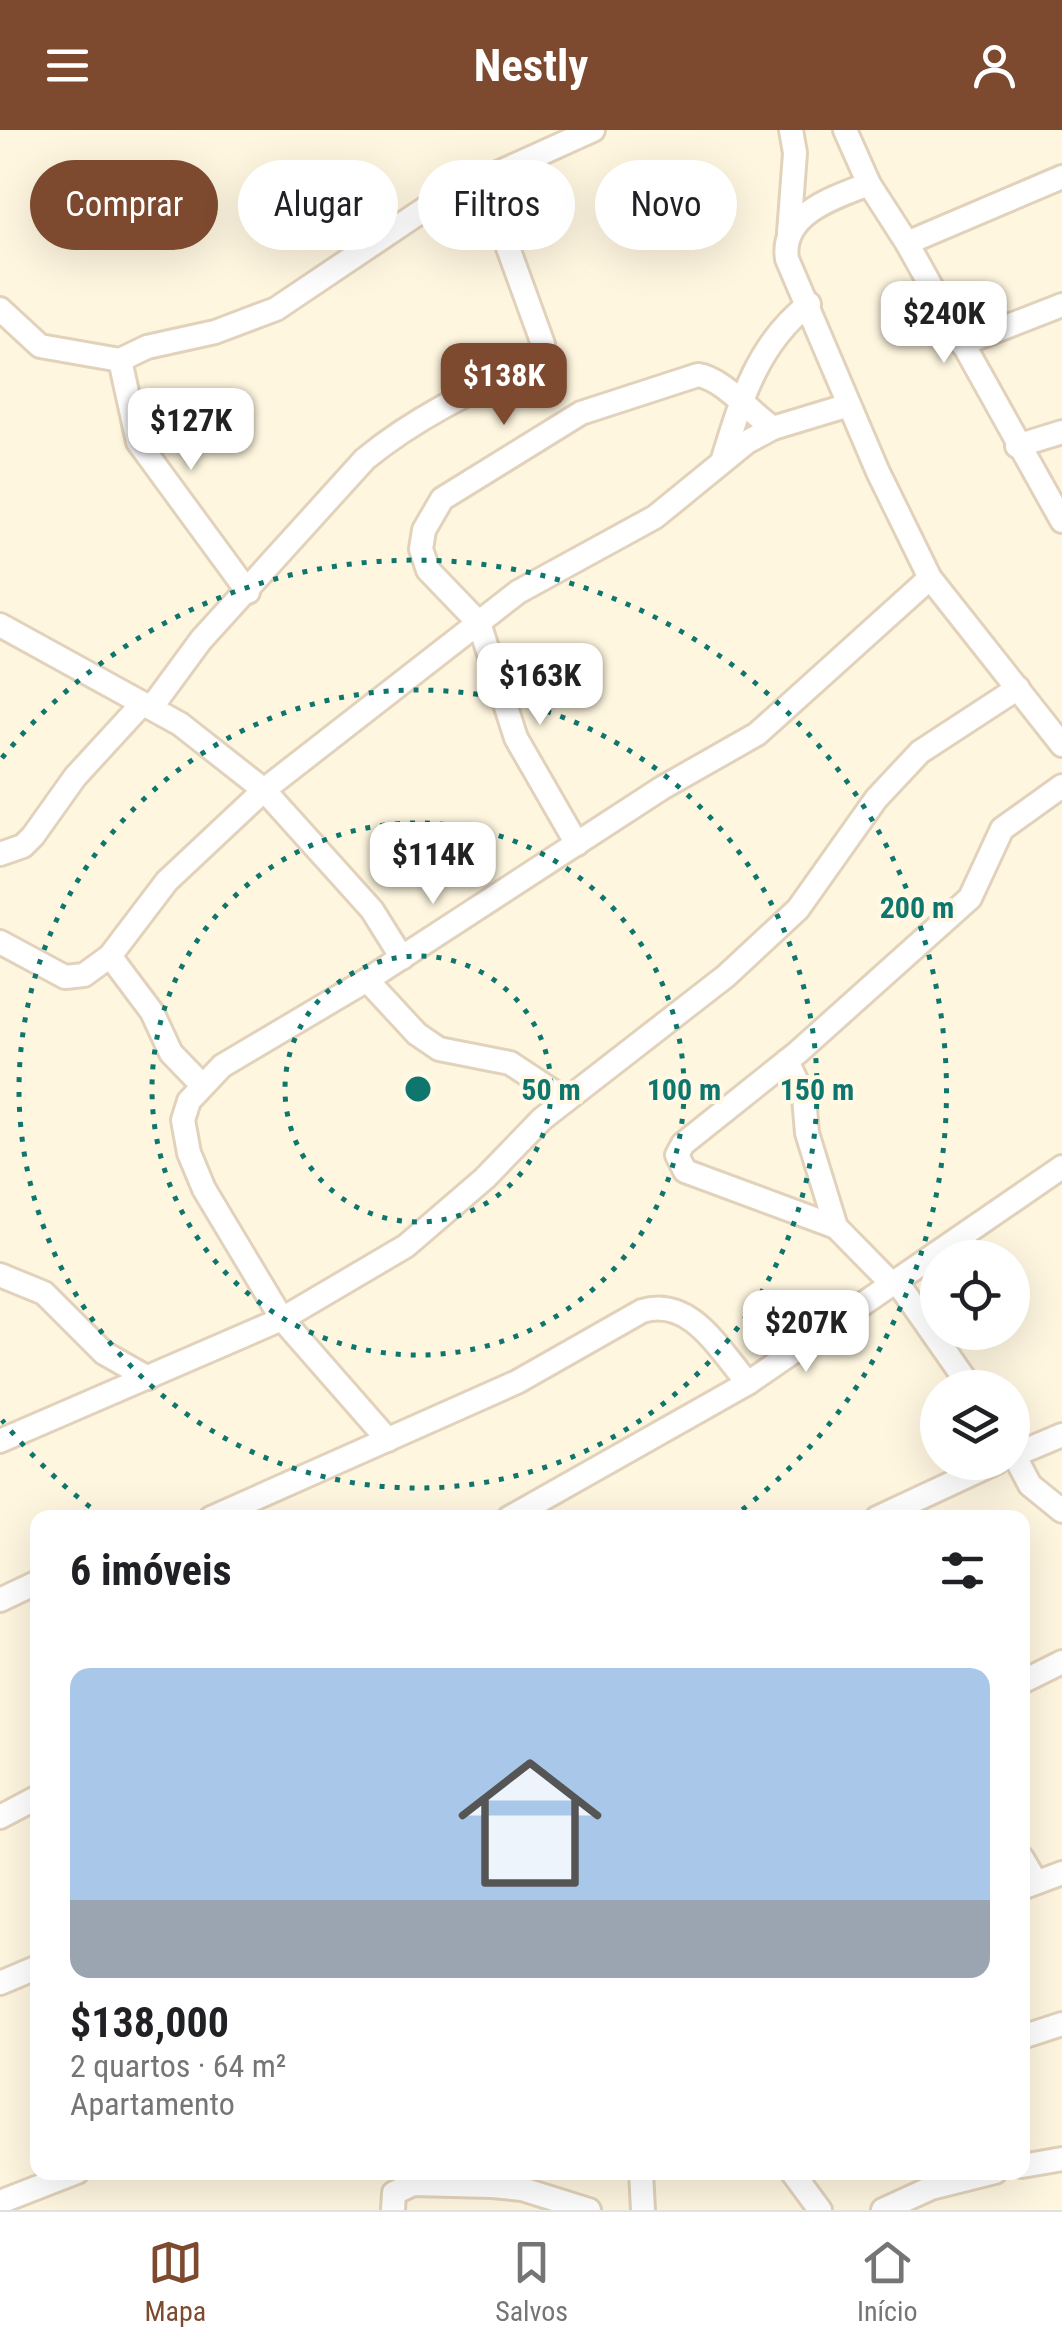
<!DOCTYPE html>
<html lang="pt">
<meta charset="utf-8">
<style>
:root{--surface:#fff;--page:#f6f6f6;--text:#202124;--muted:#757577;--line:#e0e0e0;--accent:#7d4a2f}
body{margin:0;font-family:"Roboto Condensed",sans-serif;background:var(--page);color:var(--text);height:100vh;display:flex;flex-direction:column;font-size:38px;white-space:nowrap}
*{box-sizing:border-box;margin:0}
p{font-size:32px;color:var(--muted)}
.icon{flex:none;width:55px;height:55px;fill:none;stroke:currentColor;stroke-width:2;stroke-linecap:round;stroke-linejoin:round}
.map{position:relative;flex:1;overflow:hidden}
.details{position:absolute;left:30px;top:1380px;width:1000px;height:670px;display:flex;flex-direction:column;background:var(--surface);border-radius:20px;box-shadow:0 10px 40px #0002}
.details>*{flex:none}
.hud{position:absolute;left:30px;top:30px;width:1002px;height:90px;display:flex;gap:20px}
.fabs{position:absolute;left:920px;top:1110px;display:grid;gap:20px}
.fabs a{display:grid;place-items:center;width:110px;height:110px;border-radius:50%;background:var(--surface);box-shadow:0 10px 40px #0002;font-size:50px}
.price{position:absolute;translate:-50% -85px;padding:0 22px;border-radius:20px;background:#fff;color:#222;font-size:32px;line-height:65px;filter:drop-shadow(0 2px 5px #0008)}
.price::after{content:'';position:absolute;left:50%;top:60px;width:30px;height:22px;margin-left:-15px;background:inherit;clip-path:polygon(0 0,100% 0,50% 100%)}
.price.current{background:var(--accent);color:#fff}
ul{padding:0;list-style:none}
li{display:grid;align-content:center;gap:20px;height:530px;padding:0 40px}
li span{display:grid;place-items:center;height:310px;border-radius:20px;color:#555}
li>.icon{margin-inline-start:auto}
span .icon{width:180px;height:180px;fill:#fffc;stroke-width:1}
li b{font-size:42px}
h2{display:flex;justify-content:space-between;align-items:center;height:120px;padding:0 40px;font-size:42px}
.chip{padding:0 35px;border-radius:45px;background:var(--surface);box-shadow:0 10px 40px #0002;font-size:35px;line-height:90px}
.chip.current{background:var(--accent);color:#fff}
header{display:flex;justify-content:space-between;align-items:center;height:130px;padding:0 40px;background:var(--accent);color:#fff;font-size:45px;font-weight:700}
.dock{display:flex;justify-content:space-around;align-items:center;height:140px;border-top:2px solid var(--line);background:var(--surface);font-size:28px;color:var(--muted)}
.dock a{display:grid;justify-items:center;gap:5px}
.dock .current{color:var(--accent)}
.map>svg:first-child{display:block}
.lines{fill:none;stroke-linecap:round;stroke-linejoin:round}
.minor-casing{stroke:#e2d2bb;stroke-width:28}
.minor{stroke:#fff;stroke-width:22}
.ring{fill:none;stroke:#0f766e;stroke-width:5;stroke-dasharray:5 10}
.centre{fill:#0f766e;stroke:#fff9e6;stroke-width:5}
.ring-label{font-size:30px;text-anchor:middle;font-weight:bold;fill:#0f766e;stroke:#fff9e6;stroke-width:8;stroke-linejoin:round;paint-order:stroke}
</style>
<header><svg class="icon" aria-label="menu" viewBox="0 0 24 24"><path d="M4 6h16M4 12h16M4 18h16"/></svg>Nestly<svg class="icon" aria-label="person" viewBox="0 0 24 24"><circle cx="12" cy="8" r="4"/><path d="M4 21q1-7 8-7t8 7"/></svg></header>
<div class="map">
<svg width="1062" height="2080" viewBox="0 0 1062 2080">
<rect width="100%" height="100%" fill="#fef6df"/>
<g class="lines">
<defs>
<g id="minor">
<path d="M845 0 869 54 907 113 1062 391"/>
<path d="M869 54C835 67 780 84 787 129L878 342 930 448 1062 615"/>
<path d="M789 103 795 23 791 0"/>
<path d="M907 113 1062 47"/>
<path d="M0 179 40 216 120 230 147 217 215 202 276 179 438 70 593 0"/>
<path d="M962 214 1062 175"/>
<path d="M120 230 138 312 248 462"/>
<path d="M1017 316 1062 302"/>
<path d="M723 329C741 270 758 213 809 174"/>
<path d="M0 495 180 594 264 660 372 780 402 828"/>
<path d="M151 578 201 510 365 329C416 287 474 260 533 232L543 214 483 49"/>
<path d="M577 714 516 608 479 493 428 440 421 419 424 400 442 369 581 283 698 245C722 248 751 283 773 298"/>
<path d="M0 724 23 716 33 706 75 647 142 574"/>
<path d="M0 812 65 847 84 845 110 826 167 751 264 660 518 462 655 387 747 312 773 298 849 275"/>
<path d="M110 826 152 882 171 923 201 954"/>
<path d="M367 850 417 904 439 919 510 933 566 970"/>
<path d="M787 931 804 967 807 1003 836 1097 893 1155"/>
<path d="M836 1097 685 1041 677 1025 683 1014 797 923 970 768 1002 699 1062 656"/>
<path d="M0 1145 44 1163 104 1223 148 1248"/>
<path d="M897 1152 971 1258"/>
<path d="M388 1310 282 1189 204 1059 189 1023 183 990 189 971 222 936 367 850 662 658 757 604 930 448"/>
<path d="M0 1311 282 1189 406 1116 485 1048 542 989 726 846 798 779 876 669 920 622 1018 558"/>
<path d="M1012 1321 1030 1355 1062 1381"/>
<path d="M1012 1326 1062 1305"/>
<path d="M211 1388 517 1252 642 1181C691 1166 719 1220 748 1253"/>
<path d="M509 1388 748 1253 1062 1037"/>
<path d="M877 1388 997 1332"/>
<path d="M0 1470 38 1452"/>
<path d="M1022 1552 1062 1532"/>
<path d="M0 1687 38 1667"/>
<path d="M1022 1728 1036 1752"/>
<path d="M1022 1758 1062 1743"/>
<path d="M0 1853 38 1837"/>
<path d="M1022 1907 1062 1894"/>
<path d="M1022 2036 1062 2029"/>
<path d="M641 2042 643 2080"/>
<path d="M792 2042 820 2080"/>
<path d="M0 2072 77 2042"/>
<path d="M393 2080 394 2063 413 2054 492 2056 522 2059 589 2080"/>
<path d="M883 2080 931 2058 995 2042"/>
</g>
</defs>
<use href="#minor" class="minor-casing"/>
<use href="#minor" class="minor"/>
</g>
<g class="ring">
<circle cx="418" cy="959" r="133"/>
<circle cx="418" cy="959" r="266"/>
<circle cx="418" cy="959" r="399"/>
<path d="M102 1386A531 531 0 0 1 2 1290M2 628A531 531 0 1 1 734 1386"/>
</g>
<circle cx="418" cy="959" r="15" class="centre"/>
<g class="ring-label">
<text x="917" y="788">200 m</text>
<text x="551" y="970">50 m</text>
<text x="684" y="970">100 m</text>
<text x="817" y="970">150 m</text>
</g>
</svg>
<div class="fabs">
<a><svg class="icon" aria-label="locate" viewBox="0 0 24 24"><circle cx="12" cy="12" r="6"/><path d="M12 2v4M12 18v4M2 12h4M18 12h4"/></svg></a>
<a><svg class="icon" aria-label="layers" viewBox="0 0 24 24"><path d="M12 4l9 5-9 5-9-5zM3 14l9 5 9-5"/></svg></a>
</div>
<b class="price" style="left:944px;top:236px">$240K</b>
<b class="price current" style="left:504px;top:298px">$138K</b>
<b class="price" style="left:191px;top:343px">$127K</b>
<b class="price" style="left:540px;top:598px">$163K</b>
<b class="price" style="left:433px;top:777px">$114K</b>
<b class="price" style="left:806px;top:1245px">$207K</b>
<div class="hud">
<a class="chip current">Comprar</a>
<a class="chip">Alugar</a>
<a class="chip">Filtros</a>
<a class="chip">Novo</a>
</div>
<section class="details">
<h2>6 imóveis<svg class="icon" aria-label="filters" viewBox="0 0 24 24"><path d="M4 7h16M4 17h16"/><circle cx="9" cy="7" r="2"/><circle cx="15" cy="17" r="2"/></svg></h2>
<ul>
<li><span style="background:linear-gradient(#a9c7e8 75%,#9aa5b1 0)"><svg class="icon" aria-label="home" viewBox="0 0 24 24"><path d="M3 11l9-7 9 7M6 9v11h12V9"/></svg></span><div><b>$138,000</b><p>2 quartos · 64 m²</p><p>Apartamento</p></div></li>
</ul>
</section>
</div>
<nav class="dock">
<a class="current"><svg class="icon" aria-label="map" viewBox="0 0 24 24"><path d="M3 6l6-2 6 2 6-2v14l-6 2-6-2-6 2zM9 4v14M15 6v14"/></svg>Mapa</a>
<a><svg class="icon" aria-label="saved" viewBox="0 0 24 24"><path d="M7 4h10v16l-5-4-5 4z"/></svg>Salvos</a>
<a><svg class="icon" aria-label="home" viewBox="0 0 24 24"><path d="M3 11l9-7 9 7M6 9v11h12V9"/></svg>Início</a>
</nav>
